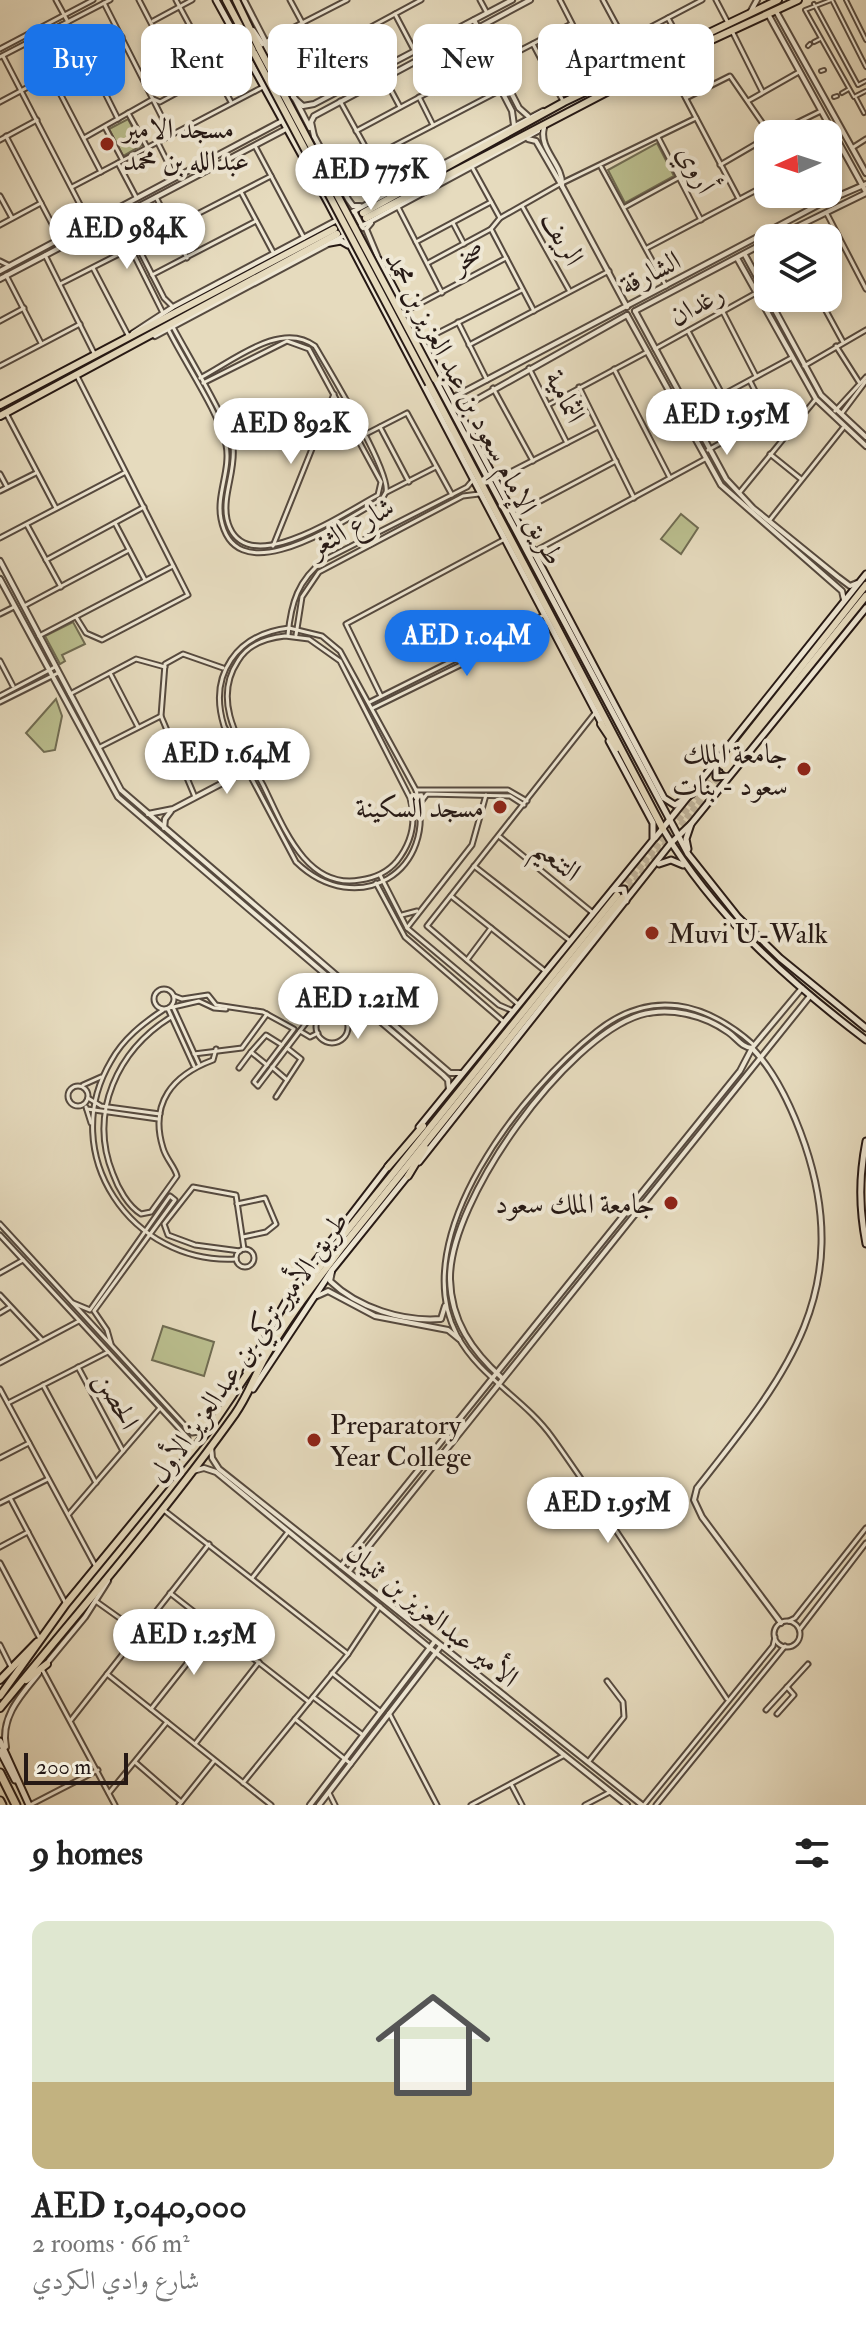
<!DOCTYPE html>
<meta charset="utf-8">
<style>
:root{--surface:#fff;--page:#f2f2f2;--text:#222;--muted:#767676;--accent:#1a73e8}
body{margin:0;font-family:"IM FELL Double Pica",Amiri,serif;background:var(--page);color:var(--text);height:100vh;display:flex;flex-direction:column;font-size:30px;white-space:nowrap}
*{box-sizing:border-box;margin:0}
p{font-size:26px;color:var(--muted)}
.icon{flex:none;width:44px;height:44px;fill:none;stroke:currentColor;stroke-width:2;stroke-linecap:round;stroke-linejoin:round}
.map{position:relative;height:1805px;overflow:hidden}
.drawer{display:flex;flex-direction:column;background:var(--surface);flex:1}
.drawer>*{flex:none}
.hud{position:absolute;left:24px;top:24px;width:818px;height:72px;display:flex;gap:16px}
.needle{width:52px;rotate:267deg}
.controls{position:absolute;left:754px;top:120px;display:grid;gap:16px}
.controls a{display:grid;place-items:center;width:88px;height:88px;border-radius:16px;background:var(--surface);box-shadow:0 4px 12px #0003;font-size:40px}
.scale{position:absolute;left:24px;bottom:20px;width:104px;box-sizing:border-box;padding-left:8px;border:4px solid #261915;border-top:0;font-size:22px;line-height:28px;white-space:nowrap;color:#261915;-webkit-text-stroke:6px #efe8d5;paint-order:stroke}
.price{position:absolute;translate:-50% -68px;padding:0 18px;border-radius:28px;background:#fff;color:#222;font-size:26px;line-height:52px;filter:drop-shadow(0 2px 4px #0008)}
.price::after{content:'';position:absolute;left:50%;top:48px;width:24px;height:18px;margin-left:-12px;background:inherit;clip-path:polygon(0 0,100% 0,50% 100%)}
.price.active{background:var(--accent);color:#fff}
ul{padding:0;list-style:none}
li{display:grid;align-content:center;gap:16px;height:424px;padding:0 32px}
li span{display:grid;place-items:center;height:248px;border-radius:16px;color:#555}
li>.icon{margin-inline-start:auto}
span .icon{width:144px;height:144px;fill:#fffc;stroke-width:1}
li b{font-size:34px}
h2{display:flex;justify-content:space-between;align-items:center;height:96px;padding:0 32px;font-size:34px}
.tag{padding:0 28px;border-radius:16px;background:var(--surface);box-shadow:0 4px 12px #0003;font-size:28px;line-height:72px}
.tag.active{background:var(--accent);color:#fff}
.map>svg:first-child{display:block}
.green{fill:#babe8e;stroke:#706c52;stroke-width:2}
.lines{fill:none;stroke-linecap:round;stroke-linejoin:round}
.river{stroke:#99b9ba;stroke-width:6}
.primary-tunnel{stroke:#c0b49c;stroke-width:6;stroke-dasharray:6 3;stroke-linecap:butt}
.pedestrian-casing{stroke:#564a3f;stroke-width:6}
.minor-casing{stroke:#564a3f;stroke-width:7}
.tertiary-casing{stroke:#564a3f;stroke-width:8}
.secondary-casing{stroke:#261915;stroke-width:9}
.primary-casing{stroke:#261915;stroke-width:10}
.motorway-casing{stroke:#261915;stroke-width:11}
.pedestrian{stroke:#efe8d5;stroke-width:2}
.minor{stroke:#efe8d5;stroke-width:3}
.tertiary{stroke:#efe8d5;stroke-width:4}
.secondary{stroke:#efe8d5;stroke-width:5}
.primary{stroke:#e6dbbe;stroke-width:6}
.motorway{stroke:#e6dbbe;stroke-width:7}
.primary-bridge-casing{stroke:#261915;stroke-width:10;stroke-linecap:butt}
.primary-bridge{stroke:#e6dbbe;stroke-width:6}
.poi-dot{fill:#8f2418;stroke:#efe8d5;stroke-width:3}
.labels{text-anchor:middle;stroke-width:8;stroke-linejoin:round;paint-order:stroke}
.poi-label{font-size:28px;fill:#261915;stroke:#efe8d5;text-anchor:start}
.street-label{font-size:28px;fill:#261915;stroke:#efe8d5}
</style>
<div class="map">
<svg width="866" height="1805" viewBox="0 0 866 1805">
<rect width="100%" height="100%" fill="#e6dbbe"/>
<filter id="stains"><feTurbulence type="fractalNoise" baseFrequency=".0025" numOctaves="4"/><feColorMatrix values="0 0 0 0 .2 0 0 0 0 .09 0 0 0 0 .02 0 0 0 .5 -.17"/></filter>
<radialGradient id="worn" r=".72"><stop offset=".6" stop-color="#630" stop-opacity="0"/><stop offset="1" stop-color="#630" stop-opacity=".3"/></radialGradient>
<g class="green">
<path d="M128 119 142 145 123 156 109 129Z"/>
<path d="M657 143 674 176 625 203 608 170Z"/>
<path d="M681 514 698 528 681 554 661 539Z"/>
<path d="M73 622 85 644 62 655 65 661 60 664 45 636Z"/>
<path d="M56 699 62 716 55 750 44 752 26 733Z"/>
<path d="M163 1326 214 1342 204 1376 152 1360Z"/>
</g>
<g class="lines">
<path class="river" d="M3 699 34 682"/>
<g class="primary-tunnel">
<path d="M621 890 723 766"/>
<path d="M624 895 726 769"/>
</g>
<defs>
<g id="pedestrian">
<path d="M831 0 805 10 854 97 866 91"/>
<path d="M832 0 866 67"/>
<path d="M846 0 866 40"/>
<path d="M814 4 858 85 866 81"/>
<path d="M814 42 820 39"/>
<path d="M808 46 810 44"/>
<path d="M821 71 824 70"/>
<path d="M842 93 849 89"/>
<path d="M834 97 837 96"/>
<path d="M856 98 864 113"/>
</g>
<g id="minor">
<path d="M56 0 68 22"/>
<path d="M139 0 185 89"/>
<path d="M176 0 231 102"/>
<path d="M290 0 339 91"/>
<path d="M480 0 487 13"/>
<path d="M560 0 602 82"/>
<path d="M603 0 624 39"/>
<path d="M716 0 727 21"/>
<path d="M104 3 170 133"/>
<path d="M395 14 414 50"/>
<path d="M668 18 682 44"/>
<path d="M153 21 192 0"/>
<path d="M62 25 79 59"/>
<path d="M732 31 762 91"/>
<path d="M265 42 347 0"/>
<path d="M533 44 563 101"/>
<path d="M0 49 93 0"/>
<path d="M86 55 118 119"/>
<path d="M319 55 421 0"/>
<path d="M3 56 89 222"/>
<path d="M428 56 443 84"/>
<path d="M0 57 110 0"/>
<path d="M590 59 702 0"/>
<path d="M666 61 739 199"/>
<path d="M496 63 571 24"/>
<path d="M51 76 101 172"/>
<path d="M385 79 400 107"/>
<path d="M419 97 433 125"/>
<path d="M686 98 730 76 770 134"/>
<path d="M340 101 371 157"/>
<path d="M748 101 799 72"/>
<path d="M0 102 122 37"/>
<path d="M128 113 147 147"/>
<path d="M105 127 122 159"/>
<path d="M356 131 487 61"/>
<path d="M774 134 821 111"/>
<path d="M6 136 63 245"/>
<path d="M658 137 701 220"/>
<path d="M84 138 153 99 160 102 215 72"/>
<path d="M0 140 37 120"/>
<path d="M157 141 175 177"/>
<path d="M255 146 304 238"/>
<path d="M852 148 866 139"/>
<path d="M118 163 136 197"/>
<path d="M720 165 768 137"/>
<path d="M472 167 500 218"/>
<path d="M601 167 666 286"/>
<path d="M336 176 501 90"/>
<path d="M72 187 263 87"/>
<path d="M241 192 273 252"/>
<path d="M818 194 822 203"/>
<path d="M0 196 12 218"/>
<path d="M156 197 187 258"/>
<path d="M522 206 569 290"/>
<path d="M398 207 442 293"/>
<path d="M625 207 678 178"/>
<path d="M121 214 164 298 173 307"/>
<path d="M827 214 866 289"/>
<path d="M115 217 163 313"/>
<path d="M453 223 464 244"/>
<path d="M0 225 41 203"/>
<path d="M172 227 271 176"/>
<path d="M491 229 534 311"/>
<path d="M416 242 491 202"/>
<path d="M647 248 768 184"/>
<path d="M45 255 95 355"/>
<path d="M0 261 10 266"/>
<path d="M428 263 491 229 500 218 558 185 696 118"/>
<path d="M93 268 128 335"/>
<path d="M6 275 41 343"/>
<path d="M152 275 256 221"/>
<path d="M60 284 131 248"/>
<path d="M819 298 843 342"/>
<path d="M406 311 506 258"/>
<path d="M723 312 756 376"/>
<path d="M0 321 24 308"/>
<path d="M458 322 487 380"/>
<path d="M173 327C185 350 231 426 233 447 236 470 222 496 227 519 242 585 347 511 378 495L381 482 309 349 287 341 203 383"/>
<path d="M168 329C184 362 219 412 226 445 231 469 216 495 221 519 236 597 347 518 382 499L386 492C391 472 329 370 315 346 281 320 233 361 200 378"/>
<path d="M688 331 722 394"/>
<path d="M422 341 522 290"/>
<path d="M469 345 609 271"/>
<path d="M836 346 859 382"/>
<path d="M655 349 756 293"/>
<path d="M0 366 80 324"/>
<path d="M804 366 866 330"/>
<path d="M529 368 567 443"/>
<path d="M614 369 670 478"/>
<path d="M76 374 188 595 102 640 86 633 76 617"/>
<path d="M750 381 779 438"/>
<path d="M579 387 634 498"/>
<path d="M493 388 533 461"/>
<path d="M548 405 647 352"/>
<path d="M835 411 866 377"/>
<path d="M6 413 56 508"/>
<path d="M689 413 791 358"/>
<path d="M842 413 866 381"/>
<path d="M380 427 409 482"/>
<path d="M364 435 407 413 452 495"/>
<path d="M708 450 768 417"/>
<path d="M770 454 801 479"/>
<path d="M0 474 7 487"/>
<path d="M495 480 598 427"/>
<path d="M0 491 36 473"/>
<path d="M387 492 436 467"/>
<path d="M740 492 816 399"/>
<path d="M514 515 616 461"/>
<path d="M769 521 843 428"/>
<path d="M115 523 145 580"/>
<path d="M27 525 61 587"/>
<path d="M0 538 124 473"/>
<path d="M273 546 334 394"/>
<path d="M535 551 705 459"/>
<path d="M46 560 144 507"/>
<path d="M24 606 129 550"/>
<path d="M0 614 14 607"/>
<path d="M289 628 322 636 340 651 416 790C440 871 357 921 296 862L224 726C208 674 237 634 289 628Z"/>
<path d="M288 635C291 603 298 580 324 560L467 487 472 481"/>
<path d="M296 635 302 597 319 572 463 496 479 494"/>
<path d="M39 636 173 566"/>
<path d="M285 636 309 639 340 661 410 798C417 822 412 842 397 861 387 873 375 878 360 880 305 890 282 823 263 785 243 747 210 703 238 661 248 644 266 638 285 636Z"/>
<path d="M0 661 13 686"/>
<path d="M110 673 138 727"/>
<path d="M70 694 136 659 165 667"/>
<path d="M0 696 55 667"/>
<path d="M381 696 346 624 503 540"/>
<path d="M0 702 58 673"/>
<path d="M370 702 544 615"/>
<path d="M373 708 548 622"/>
<path d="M100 747 161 716"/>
<path d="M416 790H508L527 801"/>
<path d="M195 797 161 716 165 664 183 654 223 668"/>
<path d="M420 803 427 794 510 796 524 805"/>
<path d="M500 837 593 913"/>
<path d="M474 866 569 940"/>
<path d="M380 875 407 928 499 1005 513 1011"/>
<path d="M376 883 405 937 504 1022"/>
<path d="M451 896 545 971"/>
<path d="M402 915 417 911"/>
<path d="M407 928 472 845 486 795"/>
<path d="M467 960 491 928"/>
<circle cx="164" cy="999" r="10"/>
<path d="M174 996 182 999 208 995 216 1005 263 1012 294 1029 254 1082 258 1086 332 989 348 1003 360 1006"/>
<path d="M518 1004 427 926 595 713"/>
<path d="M173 1007 199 1064"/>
<path d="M169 1008 199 1001 214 1008 226 1009"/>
<path d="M168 1009 194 1066"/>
<path d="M163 1010C142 1024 123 1039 111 1061 56 1154 132 1265 236 1259"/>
<circle cx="332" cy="1027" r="16"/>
<path d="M171 1017C118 1050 88 1112 113 1174 118 1188 128 1206 141 1214L151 1212 177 1176C175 1167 166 1159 163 1148 149 1103 173 1075 213 1060L216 1049"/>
<path d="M300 1031 310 1037 318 1033"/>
<path d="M251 1052 266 1035 282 1045"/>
<path d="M194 1054 242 1048 267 1014"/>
<path d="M272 1067 287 1080"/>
<path d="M239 1068 251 1052 267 1065"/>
<path d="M83 1085 101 1077"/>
<circle cx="78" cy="1096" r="10"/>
<path d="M276 1097 301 1059 287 1048"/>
<path d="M88 1098 101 1106 160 1114"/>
<path d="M86 1107 91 1123"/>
<path d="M87 1109 158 1119"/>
<path d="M237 1204 265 1198 276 1224 266 1232 243 1237"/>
<path d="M0 1224 192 1433 205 1431"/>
<path d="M0 1235 188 1438 187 1454"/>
<circle cx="245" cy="1258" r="9"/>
<path d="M240 1251 195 1245 168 1235 164 1224 193 1187 236 1195 244 1249"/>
<path d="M0 1273 23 1260"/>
<path d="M0 1295 42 1340"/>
<path d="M73 1303 90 1310 170 1196 175 1200 94 1311 107 1330 111 1344"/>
<path d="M0 1313 10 1307"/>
<path d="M0 1363 79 1321"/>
<path d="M78 1367 123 1451"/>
<path d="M43 1385 96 1483"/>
<path d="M0 1389 95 1565"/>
<path d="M8 1403 108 1352"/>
<path d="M0 1458 29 1443"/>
<path d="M10 1498 66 1604"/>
<path d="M0 1503 48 1479"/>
<path d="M165 1511 348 1654"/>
<path d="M69 1514 160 1408"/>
<path d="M0 1547 28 1532"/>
<path d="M0 1563 39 1637"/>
<path d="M252 1578 288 1532"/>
<path d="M170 1593 309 1702"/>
<path d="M97 1602 139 1632"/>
<circle cx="787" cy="1634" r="13"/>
<path d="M789 1621 795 1618 866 1528"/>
<path d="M800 1629 866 1543"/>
<path d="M0 1645 11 1667"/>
<path d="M42 1669 115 1805"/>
<path d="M332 1673 381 1712"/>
<path d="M107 1674 271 1805"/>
<path d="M313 1697 363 1735"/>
<path d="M727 1699C668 1612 613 1522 552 1437 525 1399 479 1377 457 1335 405 1237 523 1089 597 1031 651 988 706 1002 754 1045"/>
<path d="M151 1709 215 1628"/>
<path d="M766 1710 808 1664"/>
<path d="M389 1713 437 1805"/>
<path d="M777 1714 794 1695 787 1687"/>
<path d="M295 1719 351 1764"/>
<path d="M71 1720 209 1544"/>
<path d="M195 1744 259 1662"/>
<path d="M589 1761 624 1717 623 1702 607 1681"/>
<path d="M135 1762 181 1802"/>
<path d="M243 1783 348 1654 380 1606"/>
<path d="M511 1784 522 1805"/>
<path d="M109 1793 167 1722"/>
<path d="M329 1793 335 1805"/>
<path d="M30 1805 98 1770"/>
<path d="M179 1805 214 1761"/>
<path d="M471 1805 563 1756"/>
<path d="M585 1805 610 1792"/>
<path d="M644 1805 773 1646 775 1637"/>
<path d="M656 1805 785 1646"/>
</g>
<g id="tertiary">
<path d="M244 0 310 128"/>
<path d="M751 11 757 0"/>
<path d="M776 11 866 173"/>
<path d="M768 14 866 192"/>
<path d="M474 20 519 108 528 116"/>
<path d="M467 24 512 111 514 125"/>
<path d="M253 30 268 52"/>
<path d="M293 97 303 106 314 104 512 0"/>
<path d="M544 128C538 149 564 165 562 186L627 307"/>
<path d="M314 136 311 122 314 116 530 0"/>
<path d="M314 136 348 199 353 206H360"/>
<path d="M528 139 536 141 562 186"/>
<path d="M354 211 363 228"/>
<path d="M371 223 366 229 379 260"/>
<path d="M356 229 538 131"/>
<path d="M774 238 866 193"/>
<path d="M745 255 821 395 866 437"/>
<path d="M737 258 816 399 866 446"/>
<path d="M0 271 282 121"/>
<path d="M0 279 286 129"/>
<path d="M635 311 726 479 753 508 838 577 850 586 857 583"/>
<path d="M635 311 768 241"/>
<path d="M627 315 721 485 842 591 844 600"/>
<path d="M133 333 173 307 543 111"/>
<path d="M155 336 345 235"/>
<path d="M452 398 822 203 866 184"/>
<path d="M458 410 627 315"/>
<path d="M0 561 121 790 450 1073H461"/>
<path d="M0 579 118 797 443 1075 448 1080 449 1090"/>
<path d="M148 814 173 809 253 767"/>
<path d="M164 828 165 819 171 811"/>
<path d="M332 1272 330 1281C358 1308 403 1322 441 1319L445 1306"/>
<path d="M317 1296 328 1291 375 1316 448 1330 459 1339"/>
<path d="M502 1378C472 1351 451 1321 450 1279 449 1200 566 1038 640 1015 669 1006 704 1015 728 1032 737 1038 741 1047 752 1048 776 1073 794 1113 805 1145 855 1294 784 1378 697 1488L694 1500 702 1517 781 1623"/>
<path d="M211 1446 212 1458 219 1469 642 1805"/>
<path d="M193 1471 204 1468 216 1472 430 1648 627 1805"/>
<path d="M341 1566 740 1071 752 1048 802 988"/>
<path d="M349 1571 810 996"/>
<path d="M47 1663 85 1617 108 1581"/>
<path d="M6 1747C0 1717 21 1695 39 1673"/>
<path d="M310 1805 435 1641"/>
<path d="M319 1805 441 1646"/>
</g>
<g id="secondary">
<path d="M216 0 328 203 602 724"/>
<path d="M241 34 250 58"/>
<path d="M330 243 341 241 348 245"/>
<path d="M379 260 664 798 675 805 692 794"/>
<path d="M435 379 688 854 738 917 780 958 866 1028"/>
<path d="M453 434 461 455"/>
<path d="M521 533 530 553"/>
<path d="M716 764V777L728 776"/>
<path d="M663 829C714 915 787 980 866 1040"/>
<path d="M655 838 866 574"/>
<path d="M688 849 686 839 691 824 866 608"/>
<path d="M659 864 671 860 683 865"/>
<path d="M613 890 624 889 626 901"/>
<path d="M419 1127 653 840V823L609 741"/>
<path d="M866 1141C859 1177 859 1207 866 1244"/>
<path d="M419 1162 671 843 691 824"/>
<path d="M246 1372 290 1294 390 1164"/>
<path d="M253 1389 332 1270 410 1173"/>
<path d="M0 1741 29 1805"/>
<path d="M0 1751 15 1780"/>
</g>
<g id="primary">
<path d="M226 0 254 53"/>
<path d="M236 0 259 48"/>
<path d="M363 213 564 102 778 0"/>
<path d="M366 218 666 61 798 0"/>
<path d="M429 384 663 829"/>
<path d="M0 405 334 229"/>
<path d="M0 416 337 234"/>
<path d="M601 724 617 748"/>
<path d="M723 766 866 585"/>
<path d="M726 769 866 596"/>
<path d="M388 1167 423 1126"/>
<path d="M408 1176 425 1148"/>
<path d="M0 1680 37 1642"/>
<path d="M26 1680 47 1664"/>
<path d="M0 1696 66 1604 209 1430 330 1252 617 895"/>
<path d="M0 1708C79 1611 162 1516 235 1414 247 1397 253 1380 263 1361 286 1320 315 1283 343 1246L622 898"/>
</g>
<g id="motorway">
<path d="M0 1773 16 1805"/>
<path d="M0 1801 2 1805"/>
</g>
</defs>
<use href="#pedestrian" class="pedestrian-casing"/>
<use href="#minor" class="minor-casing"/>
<use href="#tertiary" class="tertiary-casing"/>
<use href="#secondary" class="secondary-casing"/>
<use href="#primary" class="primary-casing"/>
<use href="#motorway" class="motorway-casing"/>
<use href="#pedestrian" class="pedestrian"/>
<use href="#minor" class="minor"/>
<use href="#tertiary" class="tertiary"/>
<use href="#secondary" class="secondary"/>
<use href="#primary" class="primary"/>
<use href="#motorway" class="motorway"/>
<defs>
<g id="primary-bridge">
<path d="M259 48 435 379"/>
<path d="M254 53 429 384"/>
</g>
</defs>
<use href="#primary-bridge" class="primary-bridge-casing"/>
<use href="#primary-bridge" class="primary-bridge"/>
</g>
<g class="poi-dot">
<circle cx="107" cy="144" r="8"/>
<circle cx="804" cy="769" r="8"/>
<circle cx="500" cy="807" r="8"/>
<circle cx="652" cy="933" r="8"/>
<circle cx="671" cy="1203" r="8"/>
<circle cx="314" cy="1440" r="8"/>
</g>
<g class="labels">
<g class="poi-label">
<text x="123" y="138">مسجد الامير<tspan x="123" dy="32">عبدالله بن محمد</tspan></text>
<text x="788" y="763" text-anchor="end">جامعة الملك<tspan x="788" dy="32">سعود - بنات</tspan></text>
<text x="484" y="817" text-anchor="end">مسجد السكينة</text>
<text x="668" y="943">Muvi U-Walk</text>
<text x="655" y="1213" text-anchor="end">جامعة الملك سعود</text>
<text x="330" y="1434">Preparatory<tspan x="330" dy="32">Year College</tspan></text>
</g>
<g class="street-label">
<text transform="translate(697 169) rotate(62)" y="10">أروي</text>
<text transform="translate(563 238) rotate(61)" y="10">الريف</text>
<text transform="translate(468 256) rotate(-29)" y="10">صخر</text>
<text transform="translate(650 272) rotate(-27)" y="10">الشارقة</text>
<text transform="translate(696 304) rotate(-29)" y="10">رغدان</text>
<text transform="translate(566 396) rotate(63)" y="10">الثمامية</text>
<text transform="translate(475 408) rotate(62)" y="10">طريق الإمام سعود بن عبد العزيز بن محمد</text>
<text transform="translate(351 526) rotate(-29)" y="10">شارع الثغر</text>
<text transform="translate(558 859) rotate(39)" y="10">التنعيم</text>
<text transform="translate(248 1347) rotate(-55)" y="10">طريق الأمير تركي بن عبدالعزيز الأول</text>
<text transform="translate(118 1400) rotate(62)" y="10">الحصن</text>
<text transform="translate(433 1614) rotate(39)" y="10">الأمير عبدالعزيز بن ثنيان</text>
</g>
</g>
<rect width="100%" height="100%" filter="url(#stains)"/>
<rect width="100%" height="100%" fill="url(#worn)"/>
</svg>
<div class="controls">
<a><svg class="needle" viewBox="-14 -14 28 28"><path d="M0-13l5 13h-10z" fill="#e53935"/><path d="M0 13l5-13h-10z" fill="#767676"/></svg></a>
<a><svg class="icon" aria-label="layers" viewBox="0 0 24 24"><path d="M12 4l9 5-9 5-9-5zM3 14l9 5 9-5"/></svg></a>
</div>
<div class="scale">200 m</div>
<b class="price" style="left:371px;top:212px">AED 775K</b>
<b class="price" style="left:127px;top:271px">AED 984K</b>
<b class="price" style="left:727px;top:457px">AED 1.95M</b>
<b class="price" style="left:291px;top:466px">AED 892K</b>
<b class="price active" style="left:467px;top:678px">AED 1.04M</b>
<b class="price" style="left:227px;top:796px">AED 1.64M</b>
<b class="price" style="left:358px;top:1041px">AED 1.21M</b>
<b class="price" style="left:608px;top:1545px">AED 1.95M</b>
<b class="price" style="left:194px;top:1677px">AED 1.25M</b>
<div class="hud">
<a class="tag active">Buy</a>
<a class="tag">Rent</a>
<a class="tag">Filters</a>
<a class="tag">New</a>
<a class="tag">Apartment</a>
</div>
</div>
<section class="drawer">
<h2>9 homes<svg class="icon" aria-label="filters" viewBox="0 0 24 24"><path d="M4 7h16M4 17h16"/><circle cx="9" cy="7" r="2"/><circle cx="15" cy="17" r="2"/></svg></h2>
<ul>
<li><span style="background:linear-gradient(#dfe7d0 65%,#c2b280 0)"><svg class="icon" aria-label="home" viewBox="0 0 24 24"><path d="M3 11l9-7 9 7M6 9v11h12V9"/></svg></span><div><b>AED 1,040,000</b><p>2 rooms · 66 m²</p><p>شارع وادي الكردي</p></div></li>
</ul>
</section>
